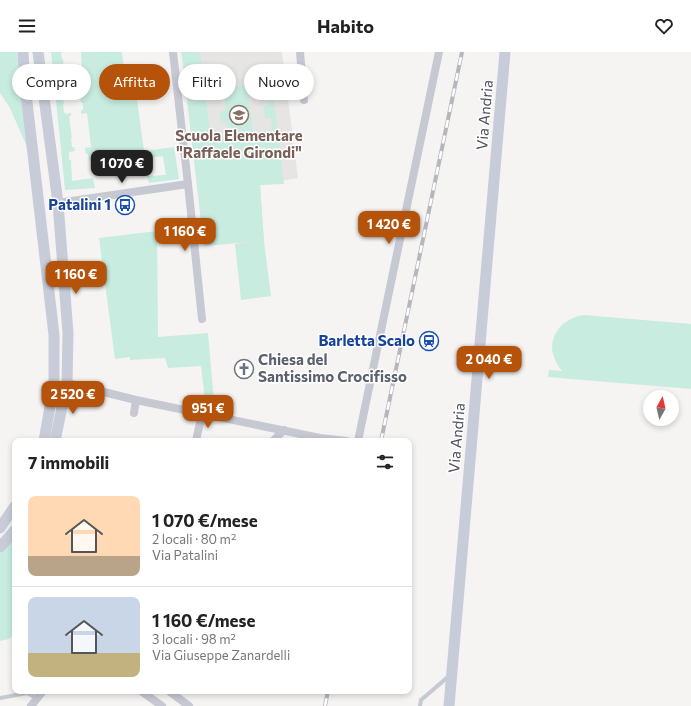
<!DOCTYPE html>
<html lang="it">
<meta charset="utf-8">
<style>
:root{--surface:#fff;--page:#f6f6f6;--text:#222;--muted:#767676;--line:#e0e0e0;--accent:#b45309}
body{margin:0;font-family:Commissioner,sans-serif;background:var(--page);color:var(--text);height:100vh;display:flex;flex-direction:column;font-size:15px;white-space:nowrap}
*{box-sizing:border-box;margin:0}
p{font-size:13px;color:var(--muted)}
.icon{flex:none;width:22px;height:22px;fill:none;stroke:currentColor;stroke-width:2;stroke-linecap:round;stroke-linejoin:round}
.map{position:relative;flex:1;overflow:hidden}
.side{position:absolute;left:12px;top:386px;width:400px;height:256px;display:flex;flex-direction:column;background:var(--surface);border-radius:8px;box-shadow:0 2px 6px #0003}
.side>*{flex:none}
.guide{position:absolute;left:12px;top:12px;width:400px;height:36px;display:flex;gap:8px}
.needle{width:26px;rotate:8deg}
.tools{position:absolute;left:643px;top:338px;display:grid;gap:8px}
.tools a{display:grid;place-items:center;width:36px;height:36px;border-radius:50%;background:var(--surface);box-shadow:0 2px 6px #0003;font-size:20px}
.price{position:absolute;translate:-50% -34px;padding:0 9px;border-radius:8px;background:var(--accent);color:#fff;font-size:13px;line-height:26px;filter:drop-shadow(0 1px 2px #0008)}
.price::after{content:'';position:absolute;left:50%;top:24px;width:12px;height:9px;margin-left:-6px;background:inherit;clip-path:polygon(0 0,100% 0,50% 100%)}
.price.selected{background:#222;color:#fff}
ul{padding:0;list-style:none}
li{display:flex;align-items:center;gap:12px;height:100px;padding:0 16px}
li+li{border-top:1px solid var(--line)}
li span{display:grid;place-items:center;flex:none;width:112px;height:80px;border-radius:8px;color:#555}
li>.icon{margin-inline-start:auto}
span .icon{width:48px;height:48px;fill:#fffc;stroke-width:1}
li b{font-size:17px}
h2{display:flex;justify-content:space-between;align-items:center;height:48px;padding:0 16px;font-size:17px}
.tag{padding:0 14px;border-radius:18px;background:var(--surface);box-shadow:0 2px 6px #0003;font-size:14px;line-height:36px}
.tag.selected{background:var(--accent);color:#fff}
header{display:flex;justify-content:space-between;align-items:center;height:52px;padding:0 16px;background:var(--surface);font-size:18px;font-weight:700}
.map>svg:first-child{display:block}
.education{fill:#e6e5e4}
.green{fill:#c8ece0}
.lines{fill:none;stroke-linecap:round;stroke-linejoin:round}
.lane{stroke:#c6c9d2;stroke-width:4}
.street{stroke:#c6c9d2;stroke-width:8}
.secondary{stroke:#c8ccd8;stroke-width:11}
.rail-casing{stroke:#b6b7bc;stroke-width:4}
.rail{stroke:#fff;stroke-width:2.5;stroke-dasharray:8;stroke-linecap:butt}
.labels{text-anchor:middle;stroke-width:3;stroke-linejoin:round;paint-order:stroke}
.street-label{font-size:15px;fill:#4d515e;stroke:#fff}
.education-label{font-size:15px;font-weight:bold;fill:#785e54;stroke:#fff}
.transit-label{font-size:15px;font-weight:bold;fill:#164399;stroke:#fff;text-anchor:end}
.worship-label{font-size:15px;font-weight:bold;fill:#5b616d;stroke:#fff;text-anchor:start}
</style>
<header><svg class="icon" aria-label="menu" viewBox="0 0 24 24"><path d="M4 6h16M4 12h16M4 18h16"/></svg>Habito<svg class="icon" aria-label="heart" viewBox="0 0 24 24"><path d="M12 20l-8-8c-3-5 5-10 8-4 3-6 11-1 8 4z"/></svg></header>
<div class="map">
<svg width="691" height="654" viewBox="0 0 691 654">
<rect width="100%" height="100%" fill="#f5f4f3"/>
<path class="education" d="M181 0H282L298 126 260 133 264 189 204 194Z"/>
<g class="green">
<path d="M0 0H17L27 95 10 56 0 41Z"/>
<path d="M51 0H61L62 7H63L65 27H67V29L62 31 60 33 64 52H63L64 60 66 62 71 61V64H69L72 86H71L72 95H74L75 99 69 100V108H71L72 129 93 126 95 136 65 138Z"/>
<path d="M81 0H122L124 19 133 18 144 99 174 95 179 127 149 131 147 124 166 123 163 104 134 108 133 103 100 107V105L92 106V108L89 109 88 102H86L85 96 91 95 87 61 81 62V58H83V51H81L80 42H78V39L81 38 80 31H78V28H82L84 26V19L82 18Z"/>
<path d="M182 0H200L211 85 229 83 227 71H221L220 60 226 58 223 36 247 33 253 81 272 78 271 66H265L263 54 269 53 266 29 271 28 268 0 284 132 260 133 264 189 271 244 241 248 235 192 252 189 204 194Z"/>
<path d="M157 179 158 285 208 281 214 349 205 348 201 314 168 316 165 306 130 308V305L115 307 99 186Z"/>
<path d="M584 263 691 272V337L548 325 549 318 562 319C558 314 555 309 553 302 548 282 565 265 584 263Z"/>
<path d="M15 485V582L9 587 0 589V501Z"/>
</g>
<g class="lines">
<g class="lane">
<path d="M0 646 27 641 37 646"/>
<path d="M420 654 421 648 449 624"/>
</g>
<g class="street">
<path d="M173 0 188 132 202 267"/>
<path d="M300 0 304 48"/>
<path d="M58 151 188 132"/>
<path d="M67 331 136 348 320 386 347 389"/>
<path d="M134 361 136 348"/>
<path d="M196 389 202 361"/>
<path d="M273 389 284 378"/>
<path d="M358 389 439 0"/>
<path d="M141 639 162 654"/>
<path d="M169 639 189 654"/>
<path d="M31 654 43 639"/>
</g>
<g class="secondary">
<path d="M23 0 25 33 54 283V332L44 389"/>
<path d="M38 0 58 151 68 281 67 331 55 389"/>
<path d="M0 476 15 454"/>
<path d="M0 495 15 478"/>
<path d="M449 654 505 0"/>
</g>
<defs>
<g id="rail">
<path d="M381 389 462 0"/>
<path d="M325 654 328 639"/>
</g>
</defs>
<use href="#rail" class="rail-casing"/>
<use href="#rail" class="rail"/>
</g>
<defs>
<symbol id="school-ring" viewBox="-11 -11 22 22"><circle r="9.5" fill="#fff" stroke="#8d6e63" stroke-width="1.5"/><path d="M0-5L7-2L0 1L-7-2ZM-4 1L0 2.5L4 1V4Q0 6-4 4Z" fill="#8d6e63"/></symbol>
<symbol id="bus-ring" viewBox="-11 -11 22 22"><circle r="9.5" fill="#fff" stroke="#1a4fb4" stroke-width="1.5"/><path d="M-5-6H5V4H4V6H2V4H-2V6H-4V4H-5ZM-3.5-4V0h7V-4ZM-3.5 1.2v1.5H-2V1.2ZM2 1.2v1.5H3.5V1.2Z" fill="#1a4fb4"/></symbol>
<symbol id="station-ring" viewBox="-11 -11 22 22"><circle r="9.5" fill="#fff" stroke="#1a4fb4" stroke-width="1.5"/><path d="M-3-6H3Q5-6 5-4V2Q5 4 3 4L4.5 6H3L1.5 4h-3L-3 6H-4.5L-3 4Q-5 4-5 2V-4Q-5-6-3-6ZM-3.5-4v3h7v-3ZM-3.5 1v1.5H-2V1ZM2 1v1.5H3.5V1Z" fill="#1a4fb4"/></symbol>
<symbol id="church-ring" viewBox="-11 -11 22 22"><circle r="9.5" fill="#fff" stroke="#6b7280" stroke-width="1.5"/><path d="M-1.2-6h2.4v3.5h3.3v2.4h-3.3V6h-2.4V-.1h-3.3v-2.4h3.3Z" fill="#6b7280"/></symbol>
</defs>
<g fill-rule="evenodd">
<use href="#school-ring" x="228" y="52" width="22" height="22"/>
<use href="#bus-ring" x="114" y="142" width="22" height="22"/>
<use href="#station-ring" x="418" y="278" width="22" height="22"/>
<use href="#church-ring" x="233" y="306" width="22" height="22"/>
</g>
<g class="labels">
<g class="street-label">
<text transform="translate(485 63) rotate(-85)" y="5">Via Andria</text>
<text transform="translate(457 386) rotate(-85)" y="5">Via Andria</text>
</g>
<g class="education-label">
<text x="239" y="89">Scuola Elementare<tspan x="239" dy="17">"Raffaele Girondi"</tspan></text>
</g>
<g class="transit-label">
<text x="111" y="158">Patalini 1</text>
<text x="415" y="294">Barletta Scalo</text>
</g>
<g class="worship-label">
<text x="258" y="313">Chiesa del<tspan x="258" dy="17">Santissimo Crocifisso</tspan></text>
</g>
</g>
</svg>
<div class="tools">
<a><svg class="needle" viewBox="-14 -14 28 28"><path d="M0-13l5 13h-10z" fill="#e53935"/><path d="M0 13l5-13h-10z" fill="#767676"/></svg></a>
</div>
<b class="price selected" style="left:122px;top:132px">1 070 €</b>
<b class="price" style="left:389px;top:193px">1 420 €</b>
<b class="price" style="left:185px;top:200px">1 160 €</b>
<b class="price" style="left:76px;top:243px">1 160 €</b>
<b class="price" style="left:489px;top:328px">2 040 €</b>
<b class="price" style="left:73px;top:363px">2 520 €</b>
<b class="price" style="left:208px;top:377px">951 €</b>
<div class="guide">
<a class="tag">Compra</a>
<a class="tag selected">Affitta</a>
<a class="tag">Filtri</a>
<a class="tag">Nuovo</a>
</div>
<section class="side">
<h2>7 immobili<svg class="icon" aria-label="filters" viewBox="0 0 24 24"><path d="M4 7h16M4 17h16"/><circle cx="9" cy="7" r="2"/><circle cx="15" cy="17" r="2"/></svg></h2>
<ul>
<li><span style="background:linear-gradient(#ffd9b3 75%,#b9a48a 0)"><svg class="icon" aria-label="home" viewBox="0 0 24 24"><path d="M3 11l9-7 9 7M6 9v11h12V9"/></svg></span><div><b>1 070 €/mese</b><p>2 locali · 80 m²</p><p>Via Patalini</p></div></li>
<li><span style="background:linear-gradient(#c9d6e8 70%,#c2b280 0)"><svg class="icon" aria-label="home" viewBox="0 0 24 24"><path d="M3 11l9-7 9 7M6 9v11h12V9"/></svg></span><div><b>1 160 €/mese</b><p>3 locali · 98 m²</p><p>Via Giuseppe Zanardelli</p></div></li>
</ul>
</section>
</div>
